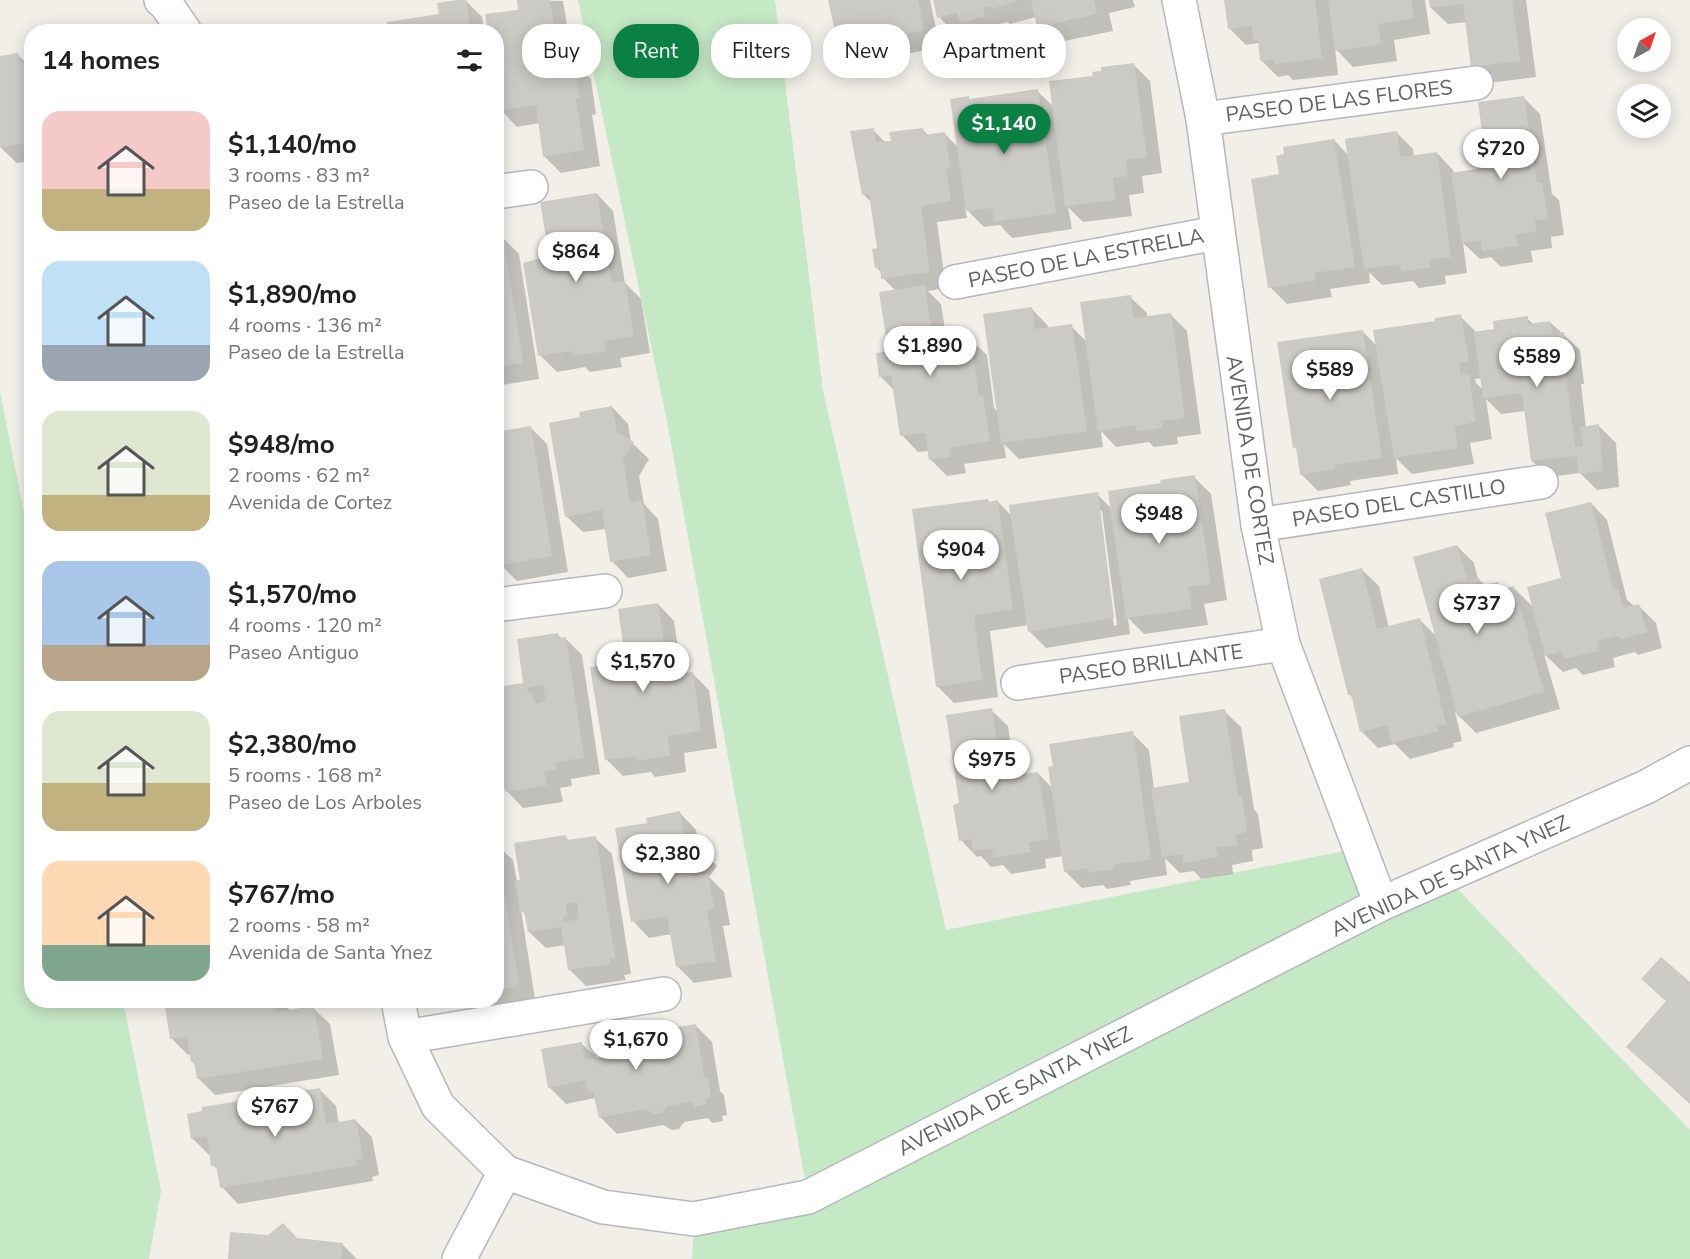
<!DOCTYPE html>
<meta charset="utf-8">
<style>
:root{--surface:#fff;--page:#f6f6f6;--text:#202124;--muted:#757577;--accent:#0b8043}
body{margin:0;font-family:"Nunito Sans",sans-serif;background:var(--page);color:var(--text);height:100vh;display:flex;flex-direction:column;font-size:22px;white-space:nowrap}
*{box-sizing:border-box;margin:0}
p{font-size:20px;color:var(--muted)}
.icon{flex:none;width:33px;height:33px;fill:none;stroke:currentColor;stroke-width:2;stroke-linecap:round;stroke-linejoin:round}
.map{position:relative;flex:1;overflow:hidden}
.details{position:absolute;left:24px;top:24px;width:480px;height:984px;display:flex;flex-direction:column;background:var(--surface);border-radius:24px;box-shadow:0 3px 15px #0003}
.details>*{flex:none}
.hud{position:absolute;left:522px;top:24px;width:570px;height:54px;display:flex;gap:12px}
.needle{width:39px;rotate:40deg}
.buttons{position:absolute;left:1617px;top:18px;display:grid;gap:12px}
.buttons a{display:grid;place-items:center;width:54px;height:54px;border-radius:50%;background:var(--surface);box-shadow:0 3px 15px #0003;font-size:30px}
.price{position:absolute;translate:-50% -51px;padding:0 14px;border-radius:21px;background:#fff;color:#222;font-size:20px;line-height:39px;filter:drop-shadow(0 2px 3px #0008)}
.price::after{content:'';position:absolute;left:50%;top:36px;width:18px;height:14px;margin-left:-9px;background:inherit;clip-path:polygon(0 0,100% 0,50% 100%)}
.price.current{background:var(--accent);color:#fff}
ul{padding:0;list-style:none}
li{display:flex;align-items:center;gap:18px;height:150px;padding:0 18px}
li span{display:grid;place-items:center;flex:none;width:168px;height:120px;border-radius:18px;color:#555}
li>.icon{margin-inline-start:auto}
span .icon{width:72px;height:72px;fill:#fffc;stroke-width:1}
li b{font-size:26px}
h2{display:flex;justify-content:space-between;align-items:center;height:72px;padding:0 18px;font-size:26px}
.tag{padding:0 21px;border-radius:24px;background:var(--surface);box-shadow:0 3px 15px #0003;font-size:21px;line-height:54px}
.tag.current{background:var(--accent);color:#fff}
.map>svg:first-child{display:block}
.green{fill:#c5e8c5}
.shadow{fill:#0003;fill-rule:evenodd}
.building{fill:#cccac5;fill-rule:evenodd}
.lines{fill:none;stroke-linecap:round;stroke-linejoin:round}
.minor-casing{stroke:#b5b8bc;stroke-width:36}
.minor{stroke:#fff;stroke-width:33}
.labels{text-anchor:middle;stroke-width:6;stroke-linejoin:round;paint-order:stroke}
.street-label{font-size:21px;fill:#5f6368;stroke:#fff}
</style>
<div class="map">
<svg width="1690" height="1259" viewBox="0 0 1690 1259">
<rect width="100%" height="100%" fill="#f1efe8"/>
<g class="green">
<path d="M578 0H775L823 391 946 930 1359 848 1381 904 1445 876 1690 1130V1259H692L694 1219 808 1196 666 416Z"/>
<path d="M0 392 31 548 32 1000 123 1001 161 1191 149 1259H0Z"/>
</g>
<g class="shadow">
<path d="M465 0 482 17 484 32H390L440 15Z"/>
<path d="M518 0 563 1 569 37 587 54 578 67 591 79 596 114 592 115 600 166 561 173 544 156 540 123 517 127 501 110 520 11Z"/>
<path d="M830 0H930L940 47 886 58 871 43 853 47 836 30Z"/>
<path d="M935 0H1133L1135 7 1109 13 1113 31 1055 43 1038 26 1036 17 1010 24 1008 22 999 24 1001 33 977 38 969 31 956 34 939 17Z"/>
<path d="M1226 0H1425L1430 34 1394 40 1397 61 1353 67 1335 48 1338 75 1293 80 1288 75 1278 77 1261 60 1260 45 1258 43 1246 45 1229 28Z"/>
<path d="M1430 0H1526L1536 77 1489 83 1472 66 1467 22 1448 24 1431 8Z"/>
<path d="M17 54 32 68V161L17 163 0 147V58Z"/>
<path d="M1133 64 1150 81 1162 173 1142 176 1144 193 1129 195 1132 216 1083 222 1068 207 1072 229 1012 238 1000 225 984 227 965 208 967 218 937 222 946 288 928 291 941 304 947 342 970 339 987 355 994 408 998 412 1032 309 1048 326 1049 329 1071 326 1087 342 1130 297 1147 313V318L1170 314 1187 331 1201 434 1177 437 1178 444 1154 447 1149 442 1116 447 1101 431 1103 447 1019 459 1004 444 1006 458 964 464 966 473 947 476 930 459 929 451 918 452 902 435 895 391 880 376 889 352 896 291 883 278 882 273 876 267 879 249 872 203 864 195 873 130 886 143 922 129 929 136 945 134 958 147 968 98 971 100 1037 91 1054 107 1094 77Z"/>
<path d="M1523 97 1540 114 1552 194 1559 200 1564 235 1551 237 1552 248 1531 251 1533 262 1501 267 1491 257 1480 259 1463 243 1467 273 1445 276 1446 284 1419 288 1413 281 1382 285 1369 272 1370 283 1330 289 1332 297 1287 304 1270 287 1281 176 1334 140 1349 156 1397 133 1413 149 1414 157 1437 153 1453 170 1454 174 1489 169Z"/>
<path d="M496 112 502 146H499L501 160H496Z"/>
<path d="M597 194 613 211 625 283 641 299 650 353 620 358 622 367 590 372 585 367 557 372 540 355 551 257Z"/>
<path d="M502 237 519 254 539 379 496 386V238Z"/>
<path d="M1460 316 1477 333 1495 330 1527 318 1534 325 1550 322 1580 350 1584 384H1581L1586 428 1599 426 1616 443 1619 487 1597 490 1580 473 1549 477 1532 461 1525 411 1501 414 1486 399 1492 439 1470 443 1474 464 1412 474 1396 458 1398 474 1350 481 1351 485 1318 491 1301 474 1298 450 1295 447 1362 331 1378 347 1437 322ZM1482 378 1484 391 1476 383 1475 379Z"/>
<path d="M612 407 628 424 631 442 649 459 639 476 644 504 658 519 667 571 628 578 612 561 606 529 583 532 566 516 581 419Z"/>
<path d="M530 427 547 444 568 572 517 581 501 565 496 566V433Z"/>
<path d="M1194 477 1211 494 1227 600 1204 604 1208 625 1144 634 1128 618 1130 634 1046 648 1029 631 1028 625 990 631 998 697 954 703 937 686 988 500 990 503 998 502 1013 517 1097 494 1112 509 1162 484ZM1098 511H1102L1117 625 1114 626Z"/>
<path d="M1591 503 1607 520 1627 600 1635 607 1639 606 1656 623 1662 648 1638 655 1635 652 1613 658 1615 667 1583 675 1576 668 1563 672 1544 654 1560 709 1476 733 1455 712 1462 741 1453 743 1454 747 1410 759 1395 744 1378 748 1362 732 1353 698 1349 694 1362 570 1379 586 1389 628 1420 620 1437 637 1457 546 1474 563 1478 579 1487 587 1498 584 1504 590 1514 588 1534 608 1563 579Z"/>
<path d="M658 604 674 621 682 675 692 673 709 690 717 748 684 753 686 772 655 777 651 772 623 776 606 759 617 664 627 658Z"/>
<path d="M558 635 562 639H566L582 655 600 774 571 779 572 786 560 788 563 802 523 808 507 791 501 749 496 745V688L525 684Z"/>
<path d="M991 710 1008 726 1015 777 1038 773 1053 789 1132 733 1149 750 1154 789 1190 783 1224 711 1241 727 1254 809 1258 814 1263 848 1252 850 1253 861 1232 865 1233 874 1201 879 1194 871 1180 873 1165 858 1167 875 1130 881 1131 885 1107 889 1103 885 1082 888 1065 871 1063 856 1045 859 1046 868 1011 874 1003 865 991 867 981 856 977 857 961 840V805Z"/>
<path d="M496 752 504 800 496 801Z"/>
<path d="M680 813 696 830 699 848 717 866 709 877 724 892 730 925 723 926 732 977 694 983 678 967 672 934 649 938 633 921 649 824Z"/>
<path d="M565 837 570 841 595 838 612 854 631 974 624 975 626 980 586 986 570 970 566 945 546 948 529 932 527 916 521 910 535 999 483 1011 473 1000H496V844L513 860 517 882 522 881Z"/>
<path d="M1643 979 1690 984V1104L1628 1047 1667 1002Z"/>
<path d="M183 1000H287L289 1012 313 1008 330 1024 339 1075 215 1095 199 1079 196 1066 192 1062 191 1054 188 1055 171 1038 183 1005Z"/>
<path d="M695 1025 712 1042 720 1091 724 1095 727 1115 722 1116 723 1121 712 1123 708 1118 684 1122 679 1129 672 1130 663 1125 617 1134 600 1117 595 1098 566 1104 549 1087 582 1044 598 1059 612 1057Z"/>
<path d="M319 1089 336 1106 339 1124 356 1121 372 1137 379 1175 372 1177 373 1181 238 1204 222 1187 219 1171 213 1165 211 1154 209 1155 192 1138Z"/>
<path d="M342 1244 357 1259H229Z"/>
</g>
<g class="building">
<path d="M457 0H466L471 32H388L387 22 439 14 437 3Z"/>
<path d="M517 0H550L554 24 571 36 558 54 560 63 574 61 580 98H576L584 150 543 157 536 105 499 111 496 91V32H488L485 14 518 10Z"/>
<path d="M828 0H918L924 30 868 42 864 25 835 31Z"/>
<path d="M933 0H1017V1L992 9 991 6 983 8 985 17 959 23 957 13 937 18Z"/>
<path d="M1031 0H1094L1097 14 1037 27Z"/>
<path d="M1224 0H1315L1322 58 1275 64 1274 59 1260 61 1258 40 1253 41 1252 26 1228 29Z"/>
<path d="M1328 0H1411L1414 18 1378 24 1381 44 1335 51Z"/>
<path d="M1429 0H1512L1520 61 1471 67 1463 4 1430 8Z"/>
<path d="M18 53 20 62 32 70V142L0 147V56Z"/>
<path d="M1134 63 1147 157 1126 160 1128 176 1113 178 1116 200 1065 206 1049 81 1093 76 1092 72 1101 71V67Z"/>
<path d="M1038 89 1056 213 994 222 992 208 966 211 950 99 969 96V99Z"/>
<path d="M1524 96 1537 183 1542 182 1548 219 1535 220 1536 232 1515 234 1518 246 1482 251 1481 240 1462 243 1451 173 1487 167 1478 102Z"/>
<path d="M874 128 876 142 891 141 889 132 923 128 924 135 945 132 950 167 946 168 951 201 921 206 930 272 881 279 880 267 875 268 872 249 877 248 869 194 862 195 850 131Z"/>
<path d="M1397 131 1401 157 1437 152 1451 257 1429 260 1430 267 1401 272 1400 264 1364 269 1345 139Z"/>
<path d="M1334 139 1355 267 1314 273 1316 280 1268 288 1251 179 1279 174 1276 156 1284 154 1283 147Z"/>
<path d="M597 193 612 283 625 281 634 336 604 341 606 351 572 356 571 351 538 356 523 263 549 256 540 202Z"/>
<path d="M503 235 523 363 496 367V236Z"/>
<path d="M925 285 933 343 970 337 979 395H983L990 441 949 448 950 457 929 460 925 433 900 436 891 376 879 377 876 353 888 351 879 292Z"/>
<path d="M1131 295 1133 318 1171 313 1185 418 1161 421 1162 428 1136 431 1135 425 1098 431 1080 302Z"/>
<path d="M1032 307 1035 329 1072 324 1087 431 1001 443 983 314Z"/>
<path d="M1461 314 1469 361 1459 363 1461 375 1469 374 1476 422 1455 426 1458 448 1394 458 1373 330 1435 321V318Z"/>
<path d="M1528 316V324L1550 321 1552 333 1564 332 1568 368H1565L1575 447 1583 446 1580 427 1599 424 1603 471 1579 474 1577 456 1531 461 1522 393 1483 398 1474 332 1494 329 1493 321Z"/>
<path d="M1363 330 1382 458 1335 465V469L1300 475 1296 447 1293 448 1277 342Z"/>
<path d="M612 406 617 432 634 442 623 459 630 503 642 500 651 555 610 562 602 510 565 517 549 423 580 417 579 412Z"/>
<path d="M531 426 552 556 499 565 496 550V432Z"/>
<path d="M1195 475 1211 584 1188 587 1192 609 1126 618 1108 491 1161 483 1160 480Z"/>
<path d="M1098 492 1114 618 1028 632 1009 505Z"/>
<path d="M988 499 989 502 998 500 1013 609 974 615 982 680 936 687 912 509Z"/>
<path d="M1591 502 1613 589 1618 588 1623 608 1639 604 1647 632 1620 639 1619 636 1597 641 1599 651 1565 659 1562 651 1545 656 1527 587 1561 578 1545 513Z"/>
<path d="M1457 545 1468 581 1479 578 1482 586 1498 582 1500 590 1514 586 1544 692 1458 717 1413 557Z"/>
<path d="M1362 568 1377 629 1420 618 1446 724 1437 726 1439 731 1392 743 1387 725 1360 732 1351 694 1348 695 1319 579Z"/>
<path d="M658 603 666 657 660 658 662 676 693 672 701 731 668 736 670 755 637 761 636 756 605 760 590 667 616 663 615 659 625 657 618 609Z"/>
<path d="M558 633 559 638 566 637 584 758 555 762 556 769 544 771 547 785 505 792 498 743 496 744V687L523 683 517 639ZM543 685 546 701 535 704 532 692 528 693 527 688Z"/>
<path d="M992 708 1002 777 1038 772 1049 839 1029 842 1031 852 993 858 992 848 973 851 971 839 959 841 953 805 959 803 946 715Z"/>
<path d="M1225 709 1238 796 1242 795 1247 832 1236 834 1237 845 1216 848 1218 857 1183 863 1182 854 1162 857 1151 788 1189 782 1179 716Z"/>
<path d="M1133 731 1151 859 1114 865 1115 869 1089 873 1088 868 1064 872 1048 767 1053 766 1049 744Z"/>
<path d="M680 811 684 837 702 848 690 865 692 876 708 874 714 908 707 910 716 961 676 967 667 916 631 922 615 828 647 823 646 818Z"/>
<path d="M566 835 567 840 596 836 615 958H609L610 964 568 970 561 927 528 932 524 911 520 912 515 880H520L514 843ZM577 902 579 920 563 921V917L567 916 566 904Z"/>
<path d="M496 846 519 983H516L517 987 496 990Z"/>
<path d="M1661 957 1690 982V1103L1626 1047 1666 1001 1641 979Z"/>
<path d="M181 1000H274L276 1012 314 1006 323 1059 197 1079 194 1062H191L187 1036 170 1039 165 1007 182 1004Z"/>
<path d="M696 1024 704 1077H708L711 1098 706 1099 707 1104 694 1107 693 1102 667 1106 662 1113 654 1114 645 1109 599 1118 593 1092 588 1093 586 1080 548 1088 541 1049 582 1042 585 1060 611 1056 608 1038Z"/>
<path d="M320 1088 326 1124 356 1119 363 1159 356 1160 357 1165 220 1188 216 1165 211 1166 207 1136 191 1139 187 1114 202 1111V1107Z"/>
<path d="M283 1223 297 1238 343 1243 341 1259H228L230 1232 268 1235Z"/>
</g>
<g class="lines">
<defs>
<g id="minor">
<path d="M161 0 166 4 185 32"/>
<path d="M1179 0 1203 119 1258 525 1283 644 1381 904"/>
<path d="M1203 119 1476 83"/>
<path d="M496 192 531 187"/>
<path d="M955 282 1217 233"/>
<path d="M1258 525 1541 482"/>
<path d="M496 605 605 591"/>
<path d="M1018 683 1283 644"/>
<path d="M398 1000 405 1037 438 1106 505 1172 603 1207 694 1219 808 1197 1381 904 1646 787 1690 763"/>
<path d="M405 1037 664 994"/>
<path d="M459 1259 505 1172"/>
</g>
</defs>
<use href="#minor" class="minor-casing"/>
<use href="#minor" class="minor"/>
</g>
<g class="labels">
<g class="street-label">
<text transform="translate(1339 101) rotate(-7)" y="7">PASEO DE LAS FLORES</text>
<text transform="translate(1086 258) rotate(-11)" y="7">PASEO DE LA ESTRELLA</text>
<text transform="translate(1250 460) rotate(81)" y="7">AVENIDA DE CORTEZ</text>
<text transform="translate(1399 503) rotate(-9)" y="7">PASEO DEL CASTILLO</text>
<text transform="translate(1151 664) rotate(-8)" y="7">PASEO BRILLANTE</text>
<text transform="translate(1450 876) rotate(-25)" y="7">AVENIDA DE SANTA YNEZ</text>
<text transform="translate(1015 1091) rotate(-27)" y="7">AVENIDA DE SANTA YNEZ</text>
</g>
</g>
</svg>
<div class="buttons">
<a><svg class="needle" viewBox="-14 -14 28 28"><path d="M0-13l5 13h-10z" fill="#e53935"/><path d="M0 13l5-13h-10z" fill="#757577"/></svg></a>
<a><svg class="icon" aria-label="layers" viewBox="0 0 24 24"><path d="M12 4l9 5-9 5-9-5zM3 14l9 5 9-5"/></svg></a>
</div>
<b class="price current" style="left:1004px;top:155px">$1,140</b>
<b class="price" style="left:1501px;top:180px">$720</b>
<b class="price" style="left:576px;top:283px">$864</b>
<b class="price" style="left:930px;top:377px">$1,890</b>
<b class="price" style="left:1537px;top:388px">$589</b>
<b class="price" style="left:1330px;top:401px">$589</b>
<b class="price" style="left:1159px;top:545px">$948</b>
<b class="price" style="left:961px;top:581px">$904</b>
<b class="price" style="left:1477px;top:635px">$737</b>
<b class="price" style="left:643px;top:693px">$1,570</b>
<b class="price" style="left:992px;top:791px">$975</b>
<b class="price" style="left:668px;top:885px">$2,380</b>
<b class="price" style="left:636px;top:1071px">$1,670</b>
<b class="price" style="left:275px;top:1138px">$767</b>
<div class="hud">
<a class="tag">Buy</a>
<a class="tag current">Rent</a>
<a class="tag">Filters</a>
<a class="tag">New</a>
<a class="tag">Apartment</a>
</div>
<section class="details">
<h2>14 homes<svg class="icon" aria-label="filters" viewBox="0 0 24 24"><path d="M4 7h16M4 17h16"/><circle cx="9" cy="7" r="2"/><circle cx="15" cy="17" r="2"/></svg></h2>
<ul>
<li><span style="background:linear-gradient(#f6c9c9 65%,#c2b280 0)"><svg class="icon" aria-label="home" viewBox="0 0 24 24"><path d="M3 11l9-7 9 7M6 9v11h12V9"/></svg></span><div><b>$1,140/mo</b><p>3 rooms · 83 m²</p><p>Paseo de la Estrella</p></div></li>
<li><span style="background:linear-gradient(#bfe0f5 70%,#9aa5b1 0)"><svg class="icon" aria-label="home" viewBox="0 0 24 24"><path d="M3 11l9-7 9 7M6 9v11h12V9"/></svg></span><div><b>$1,890/mo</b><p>4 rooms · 136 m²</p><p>Paseo de la Estrella</p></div></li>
<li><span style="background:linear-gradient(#dfe7d0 70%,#c2b280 0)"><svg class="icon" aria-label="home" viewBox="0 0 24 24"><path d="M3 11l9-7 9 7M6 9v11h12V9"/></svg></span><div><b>$948/mo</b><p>2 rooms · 62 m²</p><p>Avenida de Cortez</p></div></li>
<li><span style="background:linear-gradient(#a9c7e8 70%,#b9a48a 0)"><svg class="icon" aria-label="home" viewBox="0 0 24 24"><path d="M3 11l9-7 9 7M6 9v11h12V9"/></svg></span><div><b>$1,570/mo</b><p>4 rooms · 120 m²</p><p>Paseo Antiguo</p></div></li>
<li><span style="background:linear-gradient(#dfe7d0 60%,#c2b280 0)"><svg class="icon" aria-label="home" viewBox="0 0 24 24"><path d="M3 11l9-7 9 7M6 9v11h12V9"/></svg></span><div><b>$2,380/mo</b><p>5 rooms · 168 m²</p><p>Paseo de Los Arboles</p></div></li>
<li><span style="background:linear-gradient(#ffd9b3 70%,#7fa58c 0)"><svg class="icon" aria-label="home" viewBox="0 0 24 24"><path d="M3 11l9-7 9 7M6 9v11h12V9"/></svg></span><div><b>$767/mo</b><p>2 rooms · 58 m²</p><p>Avenida de Santa Ynez</p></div></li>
</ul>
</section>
</div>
